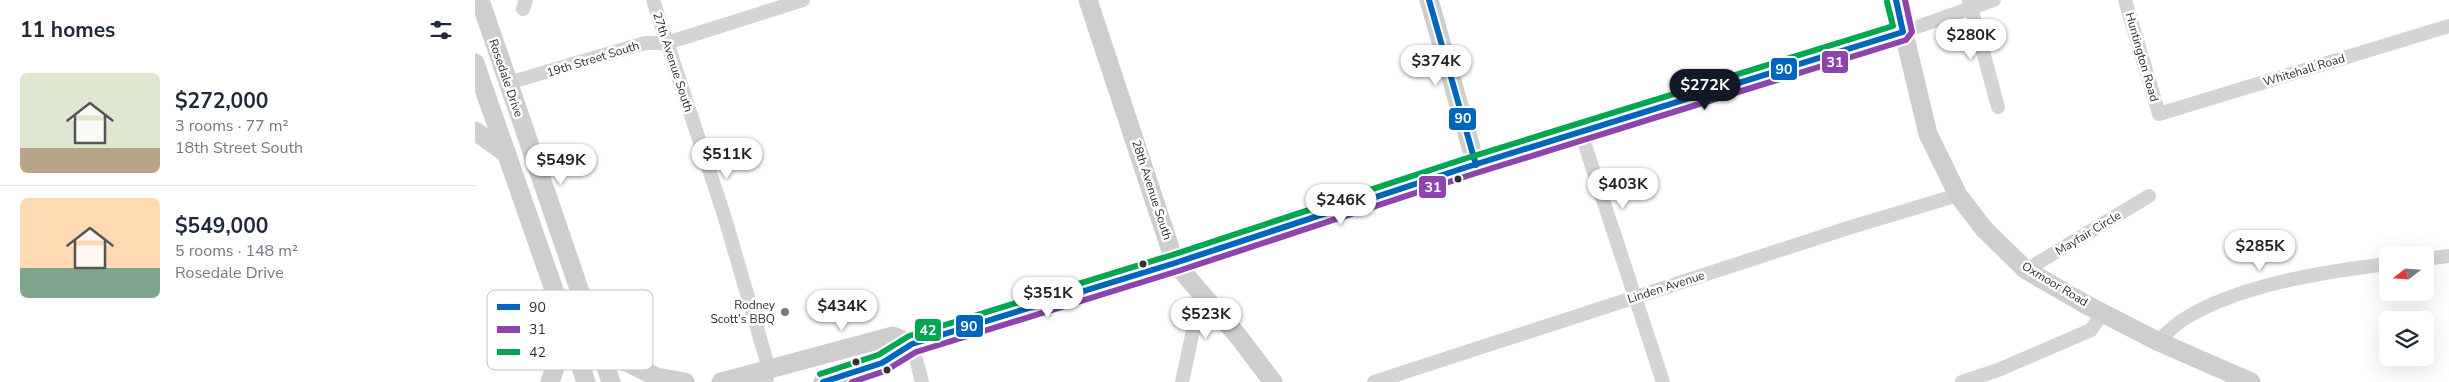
<!DOCTYPE html>
<meta charset="utf-8">
<style>
:root{--surface:#fff;--page:#f6f6f7;--text:#1f2937;--muted:#747a83;--line:#e0e1e3;--accent:#111827}
body{margin:0;font-family:"Nunito Sans",sans-serif;background:var(--page);color:var(--text);height:100vh;display:flex;flex-direction:column;font-size:19px;white-space:nowrap}
*{box-sizing:border-box;margin:0}
p{font-size:16px;color:var(--muted)}
.icon{flex:none;width:28px;height:28px;fill:none;stroke:currentColor;stroke-width:2;stroke-linecap:round;stroke-linejoin:round}
.map{position:relative;flex:1;overflow:hidden}
.drawer{display:flex;flex-direction:column;background:var(--surface);width:475px}
.drawer>*{flex:none}
.needle{width:32px;rotate:253deg}
.controls{position:absolute;left:1904px;top:246px;display:grid;gap:10px}
.controls a{display:grid;place-items:center;width:55px;height:55px;border-radius:8px;background:var(--surface);box-shadow:0 5px 20px #0002;font-size:25px}
.price{position:absolute;translate:-50% -42px;padding:0 11px;border-radius:18px;background:#fff;color:#222;font-size:16px;line-height:32px;filter:drop-shadow(0 1px 2px #0008)}
.price::after{content:'';position:absolute;left:50%;top:30px;width:15px;height:11px;margin-left:-8px;background:inherit;clip-path:polygon(0 0,100% 0,50% 100%)}
.price.current{background:var(--accent);color:#fff}
ul{padding:0;list-style:none}
li{display:flex;align-items:center;gap:15px;height:125px;padding:0 20px}
li+li{border-top:1px solid var(--line)}
li span{display:grid;place-items:center;flex:none;width:140px;height:100px;border-radius:8px;color:#555}
li>.icon{margin-inline-start:auto}
span .icon{width:60px;height:60px;fill:#fffc;stroke-width:1}
li b{font-size:21px}
h2{display:flex;justify-content:space-between;align-items:center;height:60px;padding:0 20px;font-size:21px}
main{display:flex;flex:1;min-height:0}
.map>svg:first-child{display:block}
.lines{fill:none;stroke-linecap:round;stroke-linejoin:round}
.street{stroke:#d4d4d4;stroke-width:14}
.secondary{stroke:#cecece;stroke-width:19}
.bus-1-casing{stroke:#fff;stroke-width:10}
.bus-2-casing{stroke:#fff;stroke-width:10}
.bus-3-casing{stroke:#fff;stroke-width:10}
.bus-1{stroke:#0065bd;stroke-width:6}
.bus-2{stroke:#8e44ad;stroke-width:6}
.bus-3{stroke:#00a651;stroke-width:6}
.bus-dot{fill:#303030;stroke:#fff;stroke-width:2}
.poi-dot{fill:#787878;stroke:#fff;stroke-width:2}
.labels{text-anchor:middle;stroke-width:5;stroke-linejoin:round;paint-order:stroke}
.street-label{font-size:12px;fill:#303030;stroke:#fff}
.poi-label{font-size:12px;fill:#303030;stroke:#fff;text-anchor:end}
.key{fill:#fff;stroke:#c1c1c1;stroke-width:1}
.key-label{font-size:14px;fill:#303030}
.line-badge{stroke:#fff;stroke-width:2}
.badge-label{font-size:14px;text-anchor:middle;font-weight:bold;fill:#fff}
</style>
<main>
<section class="drawer">
<h2>11 homes<svg class="icon" aria-label="filters" viewBox="0 0 24 24"><path d="M4 7h16M4 17h16"/><circle cx="9" cy="7" r="2"/><circle cx="15" cy="17" r="2"/></svg></h2>
<ul>
<li><span style="background:linear-gradient(#dfe7d0 75%,#b9a48a 0)"><svg class="icon" aria-label="home" viewBox="0 0 24 24"><path d="M3 11l9-7 9 7M6 9v11h12V9"/></svg></span><div><b>$272,000</b><p>3 rooms · 77 m²</p><p>18th Street South</p></div></li>
<li><span style="background:linear-gradient(#ffd9b3 70%,#7fa58c 0)"><svg class="icon" aria-label="home" viewBox="0 0 24 24"><path d="M3 11l9-7 9 7M6 9v11h12V9"/></svg></span><div><b>$549,000</b><p>5 rooms · 148 m²</p><p>Rosedale Drive</p></div></li>
</ul>
</section>
<div class="map">
<svg width="1974" height="382" viewBox="0 0 1974 382">
<rect width="100%" height="100%" fill="#fff"/>
<g class="lines">
<g class="street">
<path d="M178 0 249 215 294 369 291 382"/>
<path d="M1494 0 1523 107"/>
<path d="M1650 0 1684 114 1974 26"/>
<path d="M48 9 51 0"/>
<path d="M1428 32 1519 0"/>
<path d="M33 83 170 43H192L328 0"/>
<path d="M1106 133 1188 382"/>
<path d="M1950 259 1974 256"/>
<path d="M1551 270 1674 196"/>
<path d="M1682 341C1690 335 1698 327 1706 321 1761 285 1848 272 1912 264"/>
<path d="M437 344 447 382"/>
<path d="M707 382 726 293"/>
<path d="M899 382 1373 228 1483 195"/>
<path d="M1487 382 1523 370 1616 330 1628 312"/>
</g>
<g class="secondary">
<path d="M5 0 136 382"/>
<path d="M613 0 700 263 763 336 798 382"/>
<path d="M954 0 1001 165"/>
<path d="M1421 0 1453 134 1483 195 1509 229 1551 270 1610 304 1682 341 1776 382"/>
<path d="M0 63 111 382"/>
<path d="M0 131 32 154"/>
<path d="M122 330 149 361 182 377 210 382"/>
<path d="M75 382 82 362 86 316"/>
<path d="M246 382 418 336 437 344"/>
<path d="M348 382 407 363 437 344 700 263 992 167 1428 32"/>
</g>
<defs>
<g id="bus-1">
<path d="M954 0 1001 165"/>
<path d="M348 382 407 363 437 344 700 263 992 167 1428 32 1421 0"/>
</g>
<path id="bus-2" d="M377 382 410 371 441 352 703 271 995 175 1431 40 1437 32 1430 0"/>
<path id="bus-3" d="M345 374 403 355 434 336 697 255 989 159 1418 26 1412 2"/>
</defs>
<use href="#bus-1" class="bus-1-casing"/>
<use href="#bus-2" class="bus-2-casing"/>
<use href="#bus-3" class="bus-3-casing"/>
<use href="#bus-1" class="bus-1"/>
<use href="#bus-2" class="bus-2"/>
<use href="#bus-3" class="bus-3"/>
</g>
<g class="bus-dot">
<circle cx="983" cy="179" r="4.5"/>
<circle cx="668" cy="264" r="4.5"/>
<circle cx="381" cy="362" r="4.5"/>
<circle cx="412" cy="370" r="4.5"/>
</g>
<circle class="poi-dot" cx="310" cy="312" r="5"/>
<g class="labels">
<g class="street-label">
<text transform="translate(1667 57) rotate(74)" y="4">Huntington Road</text>
<text transform="translate(118 59) rotate(-17)" y="4">19th Street South</text>
<text transform="translate(198 62) rotate(72)" y="4">27th Avenue South</text>
<text transform="translate(1829 70) rotate(-17)" y="4">Whitehall Road</text>
<text transform="translate(31 78) rotate(71)" y="4">Rosedale Drive</text>
<text transform="translate(677 190) rotate(72)" y="4">28th Avenue South</text>
<text transform="translate(1613 233) rotate(-31)" y="4">Mayfair Circle</text>
<text transform="translate(1580 284) rotate(31)" y="4">Oxmoor Road</text>
<text transform="translate(1191 287) rotate(-18)" y="4">Linden Avenue</text>
</g>
<g class="poi-label">
<text x="300" y="309">Rodney<tspan x="300" dy="14">Scott's BBQ</tspan></text>
</g>
</g>
<rect x="12" y="290" width="166" height="80" rx="8" class="key"/>
<rect x="22" y="304" width="23" height="6" fill="#0065bd"/>
<rect x="22" y="326" width="23" height="7" fill="#8e44ad"/>
<rect x="22" y="349" width="23" height="6" fill="#00a651"/>
<g class="key-label">
<text x="54" y="312">90</text>
<text x="54" y="334">31</text>
<text x="54" y="357">42</text>
</g>
<g class="line-badge">
<rect x="1346" y="50" width="28" height="24" rx="5" fill="#8e44ad"/>
<rect x="1295" y="57" width="28" height="24" rx="5" fill="#0065bd"/>
<rect x="973" y="107" width="29" height="24" rx="5" fill="#0065bd"/>
<rect x="943" y="175" width="29" height="24" rx="5" fill="#8e44ad"/>
<rect x="480" y="314" width="29" height="24" rx="5" fill="#0065bd"/>
<rect x="439" y="318" width="28" height="24" rx="5" fill="#00a651"/>
</g>
<g class="badge-label">
<text x="1360" y="67">31</text>
<text x="1309" y="74">90</text>
<text x="988" y="123">90</text>
<text x="958" y="192">31</text>
<text x="494" y="331">90</text>
<text x="453" y="335">42</text>
</g>
</svg>
<div class="controls">
<a><svg class="needle" viewBox="-14 -14 28 28"><path d="M0-13l5 13h-10z" fill="#e53935"/><path d="M0 13l5-13h-10z" fill="#747a83"/></svg></a>
<a><svg class="icon" aria-label="layers" viewBox="0 0 24 24"><path d="M12 4l9 5-9 5-9-5zM3 14l9 5 9-5"/></svg></a>
</div>
<b class="price" style="left:1496px;top:61px">$280K</b>
<b class="price" style="left:961px;top:87px">$374K</b>
<b class="price current" style="left:1230px;top:111px">$272K</b>
<b class="price" style="left:252px;top:180px">$511K</b>
<b class="price" style="left:86px;top:186px">$549K</b>
<b class="price" style="left:1148px;top:210px">$403K</b>
<b class="price" style="left:866px;top:226px">$246K</b>
<b class="price" style="left:1785px;top:272px">$285K</b>
<b class="price" style="left:573px;top:319px">$351K</b>
<b class="price" style="left:367px;top:332px">$434K</b>
<b class="price" style="left:731px;top:340px">$523K</b>
</div>
</main>
